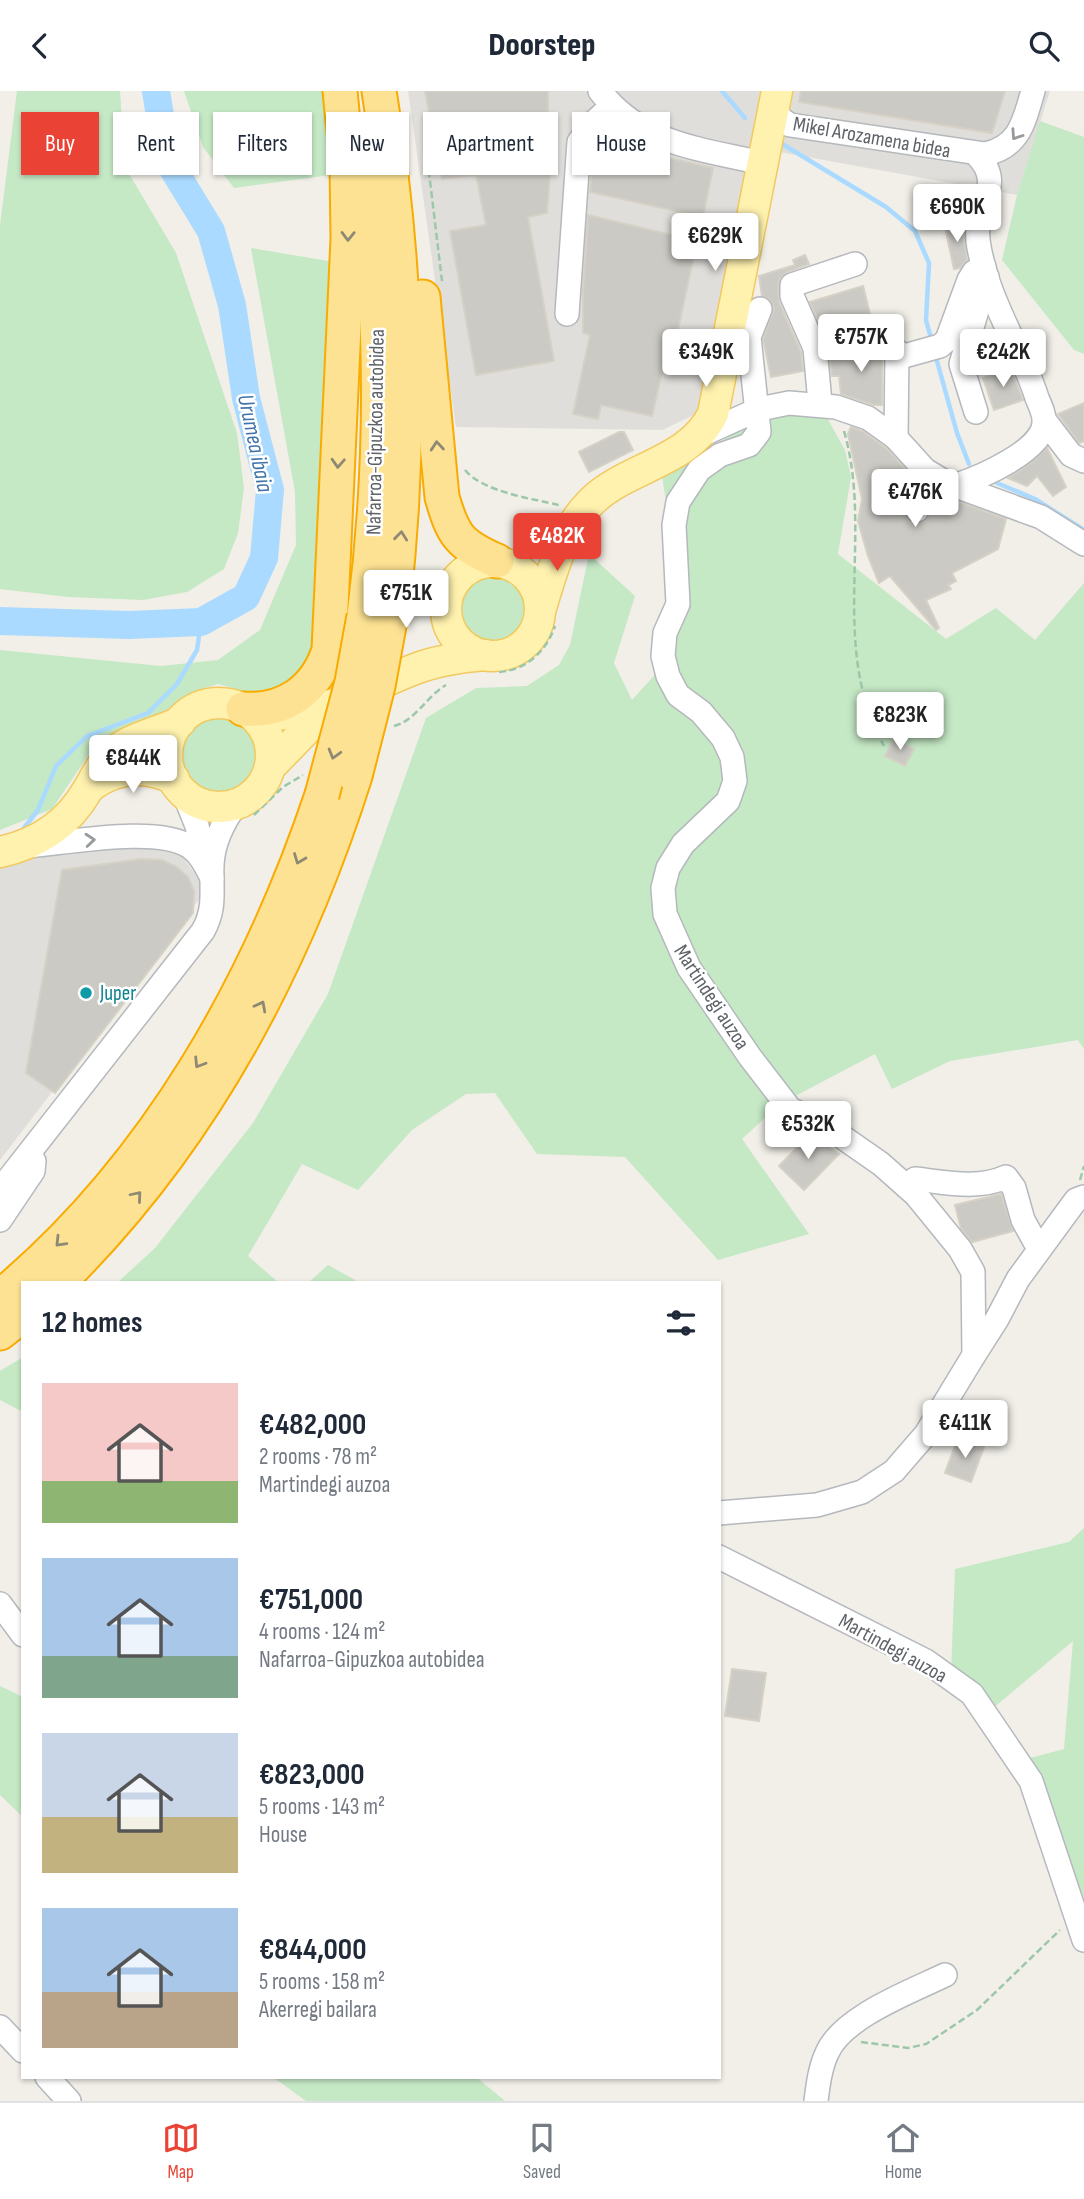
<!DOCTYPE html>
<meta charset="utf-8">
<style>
:root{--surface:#fff;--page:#f6f6f7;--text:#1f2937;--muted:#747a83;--line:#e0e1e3;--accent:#ea4335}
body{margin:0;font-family:"Sofia Sans Condensed",sans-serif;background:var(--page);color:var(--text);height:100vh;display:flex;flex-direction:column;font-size:26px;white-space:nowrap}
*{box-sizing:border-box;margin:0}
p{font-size:23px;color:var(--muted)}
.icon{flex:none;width:38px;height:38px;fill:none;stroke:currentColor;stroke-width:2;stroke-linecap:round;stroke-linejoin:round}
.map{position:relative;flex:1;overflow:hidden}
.sheet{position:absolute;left:21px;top:1190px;width:700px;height:798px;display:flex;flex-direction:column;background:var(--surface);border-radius:0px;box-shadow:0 2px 5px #0004}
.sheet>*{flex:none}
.guide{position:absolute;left:21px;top:21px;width:700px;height:63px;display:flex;gap:14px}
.price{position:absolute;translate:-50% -60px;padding:0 16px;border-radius:7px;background:#fff;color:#222;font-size:23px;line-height:46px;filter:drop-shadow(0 2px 4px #0008)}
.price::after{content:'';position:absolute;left:50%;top:42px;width:21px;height:16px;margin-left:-10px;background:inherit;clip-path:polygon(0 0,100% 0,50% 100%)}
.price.current{background:var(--accent);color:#fff}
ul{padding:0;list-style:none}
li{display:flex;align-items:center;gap:21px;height:175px;padding:0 21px}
li span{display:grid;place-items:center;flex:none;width:196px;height:140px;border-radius:0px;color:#555}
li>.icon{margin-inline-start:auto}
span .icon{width:84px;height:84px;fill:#fffc;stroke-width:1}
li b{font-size:30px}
h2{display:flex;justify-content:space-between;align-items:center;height:84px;padding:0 21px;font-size:30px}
.chip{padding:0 24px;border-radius:0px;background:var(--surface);box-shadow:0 2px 5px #0004;font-size:24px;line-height:63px}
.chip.current{background:var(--accent);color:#fff}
header{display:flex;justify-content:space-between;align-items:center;height:91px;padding:0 21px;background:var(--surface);font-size:32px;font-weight:800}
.tab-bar{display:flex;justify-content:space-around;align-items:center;height:98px;border-top:2px solid var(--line);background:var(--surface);font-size:19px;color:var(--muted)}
.tab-bar a{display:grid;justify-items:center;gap:4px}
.tab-bar .current{color:var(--accent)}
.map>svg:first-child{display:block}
.industrial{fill:#e0deda}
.green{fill:#c5e8c5}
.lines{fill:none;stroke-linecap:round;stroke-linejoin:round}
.stream{stroke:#aadaff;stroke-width:4.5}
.river{stroke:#aadaff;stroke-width:28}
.building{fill:#cccac5;stroke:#d6d1c6;stroke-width:2}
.minor-casing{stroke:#b5b8bc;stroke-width:26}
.major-casing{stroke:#f2c960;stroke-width:33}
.highway-casing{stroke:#f9ab00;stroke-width:37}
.path{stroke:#9cc7a9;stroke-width:2.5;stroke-dasharray:7 3.5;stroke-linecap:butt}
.minor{stroke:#fff;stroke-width:23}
.major{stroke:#fff2af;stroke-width:30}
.highway{stroke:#fde293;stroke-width:33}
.highway-bridge-casing{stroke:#f9ab00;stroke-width:37;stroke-linecap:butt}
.highway-bridge{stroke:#fde293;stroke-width:33}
.oneway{stroke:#979a9d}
.oneway2{stroke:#8e8975}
.culture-dot{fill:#0f9aa8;stroke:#fff;stroke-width:2.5}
.labels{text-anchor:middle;stroke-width:5;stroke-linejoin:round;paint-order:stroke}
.street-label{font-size:21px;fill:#5f6368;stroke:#fff}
.culture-label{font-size:21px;fill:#0d838f;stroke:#fff;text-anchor:start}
.water-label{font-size:23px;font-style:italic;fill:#4174aa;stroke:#fff}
</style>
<header><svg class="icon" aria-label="back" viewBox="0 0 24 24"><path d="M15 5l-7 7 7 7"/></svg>Doorstep<svg class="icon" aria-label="search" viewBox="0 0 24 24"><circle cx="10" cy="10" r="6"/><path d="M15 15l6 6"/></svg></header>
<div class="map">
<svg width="1084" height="2010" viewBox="0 0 1084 2010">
<rect width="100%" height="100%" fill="#f1efe8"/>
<g class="industrial">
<path d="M408 0H1050L1017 104 774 60 730 307 662 339 456 336Z"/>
<path d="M174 755 207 798 0 1069V772L61 758Z"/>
</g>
<g class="green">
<path d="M17 0H120L125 76 176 162 237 342 244 397 238 442 224 478 187 501 143 509 68 506 0 498V134Z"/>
<path d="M184 0H325L331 84 234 97 203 56Z"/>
<path d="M1040 30 1084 46V263L1074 259 1002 169 1017 104Z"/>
<path d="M251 157 334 171 315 555 307 576 289 598 265 606 218 593 189 602 159 625 100 647 52 718 0 739V559L161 575 218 569 260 539 296 454 295 401Z"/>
<path d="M780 324 826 325 845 359 851 386 838 463 946 548 996 517 1035 549 1084 492V958L1078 949 950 970 892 998 875 963 780 1013 742 1048 809 1143 718 1169 625 1066 537 1063 495 1002 466 1003 412 1039 358 1099 302 1073 248 1165 279 1192H117L155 1157 253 1032 328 903 426 627 476 597 527 595 559 574 570 554 589 463 635 505 614 572 632 609 671 566 670 435 662 385 735 342Z"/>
<circle cx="493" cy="518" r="35"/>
<circle cx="219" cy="663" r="39"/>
<path d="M328 1174 355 1189 356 1192H308Z"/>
<path d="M23 1266V1321L0 1309V1280Z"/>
<path d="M1084 1437V1807L1030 1667 1064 1658 1073 1550 991 1619 951 1582 955 1478 1069 1451Z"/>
<path d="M0 1595 23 1606V1726L0 1704Z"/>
<path d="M273 1986H476L505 2010H306Z"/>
</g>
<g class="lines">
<g class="stream">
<path d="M722 0 745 27"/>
<path d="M779 51 886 116 915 140 929 172 926 229 932 251"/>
<path d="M935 263 957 342 969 373"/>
<path d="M997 392 1035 408 1084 439"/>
<path d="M24 737 38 719 56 675 87 645 148 622 177 593 197 559 201 531"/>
</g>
<path class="river" d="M0 530 129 534 201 531 246 506 264 467 270 399 246 307 232 214 211 140 167 68 156 0"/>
</g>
<g class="building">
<path d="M425 0H548V21L541 22 551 71 547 122 528 126 554 270 476 284 450 140 486 134 476 84 442 88Z"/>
<path d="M801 0H1005L992 42 799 11Z"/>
<path d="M597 50 713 77 703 126 590 101 593 56Z"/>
<path d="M588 124 697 150 673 262 667 260 652 325 601 314 598 328 573 323 590 244 583 242V199Z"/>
<path d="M965 131 964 149 967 169 960 177 954 178 945 136Z"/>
<path d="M805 164 809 173 787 181 780 187 778 194 779 211 801 261 803 280 771 286 763 248 774 217 770 209 762 205 759 185 795 174 793 169Z"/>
<path d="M863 195 873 235 864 233 823 241 810 211Z"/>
<path d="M882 236V314H874L841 303 839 285H832L830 268 876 258 881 245 876 237Z"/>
<path d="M1010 277 1023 309 994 319 983 287Z"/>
<path d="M1084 312V350L1079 352 1058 323Z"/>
<path d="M851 336 862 340 887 358 907 380 901 405 903 421 911 432 925 430 931 420 952 411 951 408 1006 428 998 458 952 482 956 490 948 494 951 498 926 509 939 537 936 539 890 485 879 492 868 465 858 430 862 408 848 343Z"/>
<path d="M619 341H624L633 359 589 381 579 361Z"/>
<path d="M1047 357 1066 396 1053 405 1037 385 1027 395 1008 387 1031 372Z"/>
<path d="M894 648 914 658 905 675 885 665Z"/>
<path d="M141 768 162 769 177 776 188 786 194 800 193 822 55 1002 26 982 62 779Z"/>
<path d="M810 1043 839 1063 804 1099 779 1075Z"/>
<path d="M1001 1103 1013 1140 972 1151 961 1137 955 1114Z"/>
<path d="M958 1347 984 1356 971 1391 945 1382Z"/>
<path d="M732 1578 766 1582 759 1630 725 1625Z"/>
</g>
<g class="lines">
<defs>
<g id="minor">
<path d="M600 0C640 53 701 58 762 72"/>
<path d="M775 18 781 28 790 34 985 63C1020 56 1024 30 1033 0"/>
<path d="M567 223 579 51 592 33 612 15"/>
<path d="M815 257 792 205V194L855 173"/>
<path d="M897 267 940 255 947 249 969 189 974 181 984 176"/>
<path d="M820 312 815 257 867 247"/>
<path d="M976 321 961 273 987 186"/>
<path d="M1045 330 1071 364 1084 370"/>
<path d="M697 346 759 318 789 312 836 316 868 327 896 347 925 379 945 391 1041 426 1084 453"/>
<path d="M896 347 897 260"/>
<path d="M957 394C981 386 1042 360 1044 332 1045 324 1040 314 1037 307 1024 265 998 226 986 184 982 169 976 152 978 137 982 107 1003 90 976 63"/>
<path d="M917 419 915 403 925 379"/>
<path d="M183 700 197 735 205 771"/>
<path d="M27 755C67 752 158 734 190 756 201 764 206 775 212 787"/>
<path d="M906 1095 915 1088C945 1091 977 1099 1006 1086L1014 1097 1023 1129 1039 1158"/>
<path d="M0 1099 203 840C216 817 211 799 212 774 213 751 223 731 237 712"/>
<path d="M0 1129 33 1080 34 1070"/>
<path d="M974 1264 997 1228 1018 1188 1076 1109 1084 1106"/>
<path d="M719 1422 817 1414 862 1401 894 1380 926 1343 974 1264 973 1181 960 1158 916 1104 881 1073 828 1036 790 1018 750 966 689 877 665 823 663 797 668 777 683 753 728 710 735 690 732 666 723 647 701 621 678 604 668 585 663 565 665 542 678 513 674 434 678 411 699 379 720 364 749 354 759 341 749 246 760 218"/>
<path d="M719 1466 926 1570 972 1603 1031 1690 1084 1849"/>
<path d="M0 1513 23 1544"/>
<path d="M0 1936 23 1960"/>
<path d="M47 1986 69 2010"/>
<path d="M816 2010C818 1994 820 1977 827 1962 842 1926 912 1900 945 1884"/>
</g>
<g id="major">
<circle cx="493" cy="518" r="47"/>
<path d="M541 517C552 480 563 438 592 410 627 376 690 371 713 323L777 0"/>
<circle cx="219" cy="664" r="52"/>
<path d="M261 623C326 628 359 599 415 578 438 569 461 566 485 564"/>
<path d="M270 676 309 636 334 617"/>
<path d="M91 695C117 676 145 674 174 688"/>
<path d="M0 761C37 753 68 733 87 700 96 686 101 671 115 660 133 646 159 641 180 631"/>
</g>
<g id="highway">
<path d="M379 0C407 171 413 341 393 513"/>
<path d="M423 206 442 406C453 445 460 454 497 470"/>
<path d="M364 525C383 381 383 237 366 92"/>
<path d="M243 618C285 621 316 599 329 559L348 148 347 72 340 0"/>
<path d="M58 1192C201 1052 295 874 355 685"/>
<path d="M0 1206C156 1076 258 894 322 704"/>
<path d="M0 1242 23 1224"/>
</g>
</defs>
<use href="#minor" class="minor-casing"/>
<use href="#major" class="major-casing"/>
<use href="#highway" class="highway-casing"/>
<g class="path">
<path d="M425 48 442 190"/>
<path d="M844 340C874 444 828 554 884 655"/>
<path d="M465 379C483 401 533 408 559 414"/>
<path d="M499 581C526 579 546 561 555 535"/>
<path d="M394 635C415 630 427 605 446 594"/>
<path d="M254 724 283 696 303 684"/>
<path d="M1080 1089 1084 1075"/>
<path d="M861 1951 908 1957 926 1953 977 1919 1060 1839"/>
</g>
<use href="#minor" class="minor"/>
<use href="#major" class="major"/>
<use href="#highway" class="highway"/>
<defs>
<g id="highway-bridge">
<path d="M355 685 378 595 393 513"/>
<path d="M322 704 352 591 364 525"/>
</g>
</defs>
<use href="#highway-bridge" class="highway-bridge-casing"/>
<use href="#highway-bridge" class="highway-bridge"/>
</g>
<defs><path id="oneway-chevron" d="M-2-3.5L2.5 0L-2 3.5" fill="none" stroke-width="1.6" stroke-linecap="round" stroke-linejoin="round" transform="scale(1.75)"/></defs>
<g class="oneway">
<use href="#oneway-chevron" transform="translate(1016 44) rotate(124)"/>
<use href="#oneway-chevron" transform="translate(90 749) rotate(-5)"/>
</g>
<g class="oneway2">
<use href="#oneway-chevron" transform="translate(348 145) rotate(91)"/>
<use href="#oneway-chevron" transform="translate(437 355) rotate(-95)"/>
<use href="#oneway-chevron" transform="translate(338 372) rotate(93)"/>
<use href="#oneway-chevron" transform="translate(401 445) rotate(-84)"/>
<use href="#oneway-chevron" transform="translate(334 663) rotate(106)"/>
<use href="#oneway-chevron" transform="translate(299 768) rotate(111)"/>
<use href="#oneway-chevron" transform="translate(261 915) rotate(-62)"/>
<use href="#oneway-chevron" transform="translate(199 972) rotate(122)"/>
<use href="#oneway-chevron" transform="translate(137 1105) rotate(-50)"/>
<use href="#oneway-chevron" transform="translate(60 1151) rotate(134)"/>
</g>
<circle class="culture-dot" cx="86" cy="902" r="7"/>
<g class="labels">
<g class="street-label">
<text transform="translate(872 46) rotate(10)" y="7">Mikel Arozamena bidea</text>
<text transform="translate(375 341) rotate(-89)" y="7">Nafarroa-Gipuzkoa autobidea</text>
<text transform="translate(712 906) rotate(57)" y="7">Martindegi auzoa</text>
<text transform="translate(893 1557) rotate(29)" y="7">Martindegi auzoa</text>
</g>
<g class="culture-label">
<text x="100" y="909">Juper</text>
</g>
<g class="water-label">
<text transform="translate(256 352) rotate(78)" y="8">Urumea ibaia</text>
</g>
</g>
</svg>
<b class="price" style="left:957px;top:153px">€690K</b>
<b class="price" style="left:715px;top:182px">€629K</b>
<b class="price" style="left:861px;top:283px">€757K</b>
<b class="price" style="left:706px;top:298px">€349K</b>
<b class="price" style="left:1003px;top:298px">€242K</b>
<b class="price" style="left:915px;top:438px">€476K</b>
<b class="price current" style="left:557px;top:482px">€482K</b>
<b class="price" style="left:406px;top:539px">€751K</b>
<b class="price" style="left:900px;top:661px">€823K</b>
<b class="price" style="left:133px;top:704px">€844K</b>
<b class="price" style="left:808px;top:1070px">€532K</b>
<b class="price" style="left:965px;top:1369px">€411K</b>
<div class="guide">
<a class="chip current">Buy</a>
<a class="chip">Rent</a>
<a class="chip">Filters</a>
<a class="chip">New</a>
<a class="chip">Apartment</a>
<a class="chip">House</a>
</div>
<section class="sheet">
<h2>12 homes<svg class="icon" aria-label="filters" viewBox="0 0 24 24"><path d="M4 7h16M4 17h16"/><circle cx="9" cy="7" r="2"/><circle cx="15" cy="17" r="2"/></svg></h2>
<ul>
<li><span style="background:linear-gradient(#f6c9c9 70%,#8fb573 0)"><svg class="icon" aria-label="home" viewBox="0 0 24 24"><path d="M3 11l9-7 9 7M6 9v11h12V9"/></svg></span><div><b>€482,000</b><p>2 rooms · 78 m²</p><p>Martindegi auzoa</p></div></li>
<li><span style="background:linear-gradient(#a9c7e8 70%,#7fa58c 0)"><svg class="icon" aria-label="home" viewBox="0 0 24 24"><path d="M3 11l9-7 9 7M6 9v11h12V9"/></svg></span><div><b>€751,000</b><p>4 rooms · 124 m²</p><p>Nafarroa-Gipuzkoa autobidea</p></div></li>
<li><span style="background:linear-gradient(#c9d6e8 60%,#c2b280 0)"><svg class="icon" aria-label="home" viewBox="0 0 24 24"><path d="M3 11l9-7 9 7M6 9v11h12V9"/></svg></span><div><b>€823,000</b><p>5 rooms · 143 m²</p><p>House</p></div></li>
<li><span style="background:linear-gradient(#a9c7e8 60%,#b9a48a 0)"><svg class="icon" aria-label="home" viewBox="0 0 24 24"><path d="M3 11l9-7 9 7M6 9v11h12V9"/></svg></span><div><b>€844,000</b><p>5 rooms · 158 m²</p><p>Akerregi bailara</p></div></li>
</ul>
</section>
</div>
<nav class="tab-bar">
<a class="current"><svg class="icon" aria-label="map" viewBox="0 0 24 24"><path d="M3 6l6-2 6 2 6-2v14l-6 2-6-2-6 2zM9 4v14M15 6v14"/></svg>Map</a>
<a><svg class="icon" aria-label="saved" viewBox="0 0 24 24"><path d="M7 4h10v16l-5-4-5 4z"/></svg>Saved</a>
<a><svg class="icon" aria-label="home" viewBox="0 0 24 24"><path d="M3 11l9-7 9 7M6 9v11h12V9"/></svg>Home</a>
</nav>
